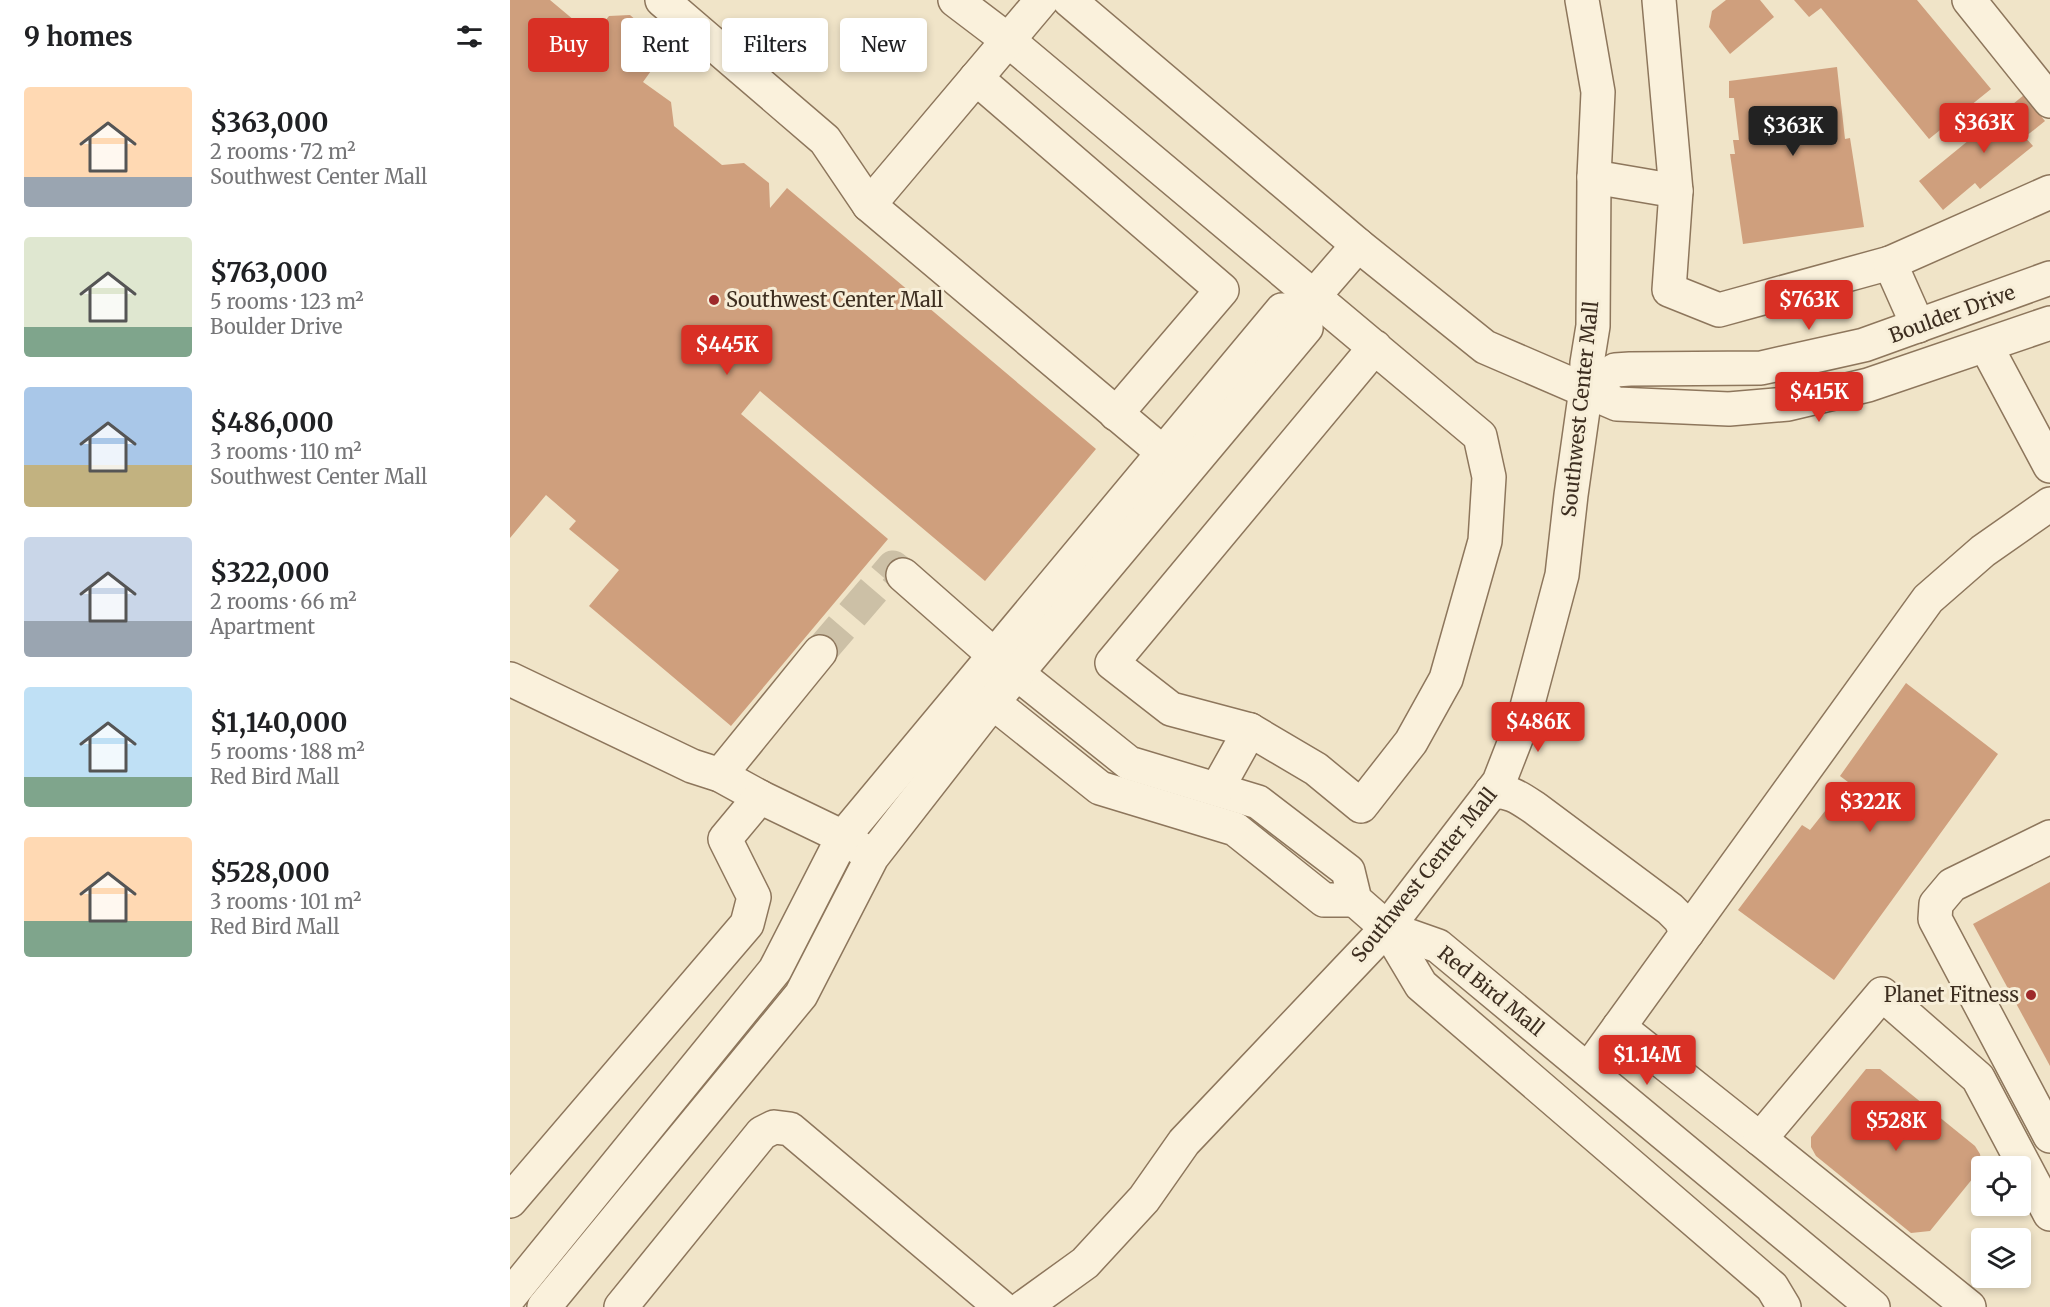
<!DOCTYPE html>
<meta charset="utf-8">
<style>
:root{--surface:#fff;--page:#f2f2f2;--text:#202124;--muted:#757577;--accent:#d93025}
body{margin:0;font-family:Merriweather,serif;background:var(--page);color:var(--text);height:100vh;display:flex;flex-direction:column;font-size:22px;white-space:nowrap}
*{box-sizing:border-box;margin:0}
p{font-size:20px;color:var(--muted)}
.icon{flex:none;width:33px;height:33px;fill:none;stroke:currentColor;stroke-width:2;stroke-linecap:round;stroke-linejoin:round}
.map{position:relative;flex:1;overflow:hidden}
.drawer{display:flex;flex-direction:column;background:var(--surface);width:510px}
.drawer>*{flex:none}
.hud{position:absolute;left:18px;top:18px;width:570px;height:54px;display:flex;gap:12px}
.fabs{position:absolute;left:1461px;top:1156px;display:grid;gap:12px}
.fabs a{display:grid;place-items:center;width:60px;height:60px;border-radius:6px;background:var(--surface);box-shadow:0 3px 9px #0003;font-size:30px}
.price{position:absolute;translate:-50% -51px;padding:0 14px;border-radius:6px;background:var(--accent);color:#fff;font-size:20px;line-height:39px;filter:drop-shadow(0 2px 3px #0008)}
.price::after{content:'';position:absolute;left:50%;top:36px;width:18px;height:14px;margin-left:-9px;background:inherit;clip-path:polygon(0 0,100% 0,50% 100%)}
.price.active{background:#222;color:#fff}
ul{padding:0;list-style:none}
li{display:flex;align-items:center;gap:18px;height:150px;padding:0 24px}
li span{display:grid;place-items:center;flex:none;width:168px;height:120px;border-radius:6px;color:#555}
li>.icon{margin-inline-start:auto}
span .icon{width:72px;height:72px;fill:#fffc;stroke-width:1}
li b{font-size:26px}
h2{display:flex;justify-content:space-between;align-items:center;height:72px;padding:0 24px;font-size:26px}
.tag{padding:0 21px;border-radius:6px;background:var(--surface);box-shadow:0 3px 9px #0003;font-size:21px;line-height:54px}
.tag.active{background:var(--accent);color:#fff}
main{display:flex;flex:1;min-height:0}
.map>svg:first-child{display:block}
.building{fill:#cf9f7d}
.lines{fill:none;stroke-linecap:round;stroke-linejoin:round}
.minor-tunnel{stroke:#ccc0a6;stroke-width:33;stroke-dasharray:33 16;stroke-linecap:butt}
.minor-casing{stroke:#8d765c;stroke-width:36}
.minor{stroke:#faf1dc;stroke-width:33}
.poi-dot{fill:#9e2a2b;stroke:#f7eed8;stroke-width:2}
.labels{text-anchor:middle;stroke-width:6;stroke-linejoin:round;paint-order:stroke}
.poi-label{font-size:20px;fill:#3d2e20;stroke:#f7eed8;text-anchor:start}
.street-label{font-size:20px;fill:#3d2e20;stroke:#f7eed8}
</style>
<main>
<section class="drawer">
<h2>9 homes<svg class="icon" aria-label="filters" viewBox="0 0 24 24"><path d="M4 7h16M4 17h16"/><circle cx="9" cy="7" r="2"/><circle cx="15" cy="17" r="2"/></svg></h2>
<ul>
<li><span style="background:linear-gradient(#ffd9b3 75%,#9aa5b1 0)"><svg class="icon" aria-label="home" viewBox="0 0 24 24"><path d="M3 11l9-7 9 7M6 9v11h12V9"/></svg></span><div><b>$363,000</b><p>2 rooms · 72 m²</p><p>Southwest Center Mall</p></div></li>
<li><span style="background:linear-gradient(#dfe7d0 75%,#7fa58c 0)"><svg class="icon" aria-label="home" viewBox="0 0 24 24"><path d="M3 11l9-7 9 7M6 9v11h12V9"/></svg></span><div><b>$763,000</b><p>5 rooms · 123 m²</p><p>Boulder Drive</p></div></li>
<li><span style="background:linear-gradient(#a9c7e8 65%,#c2b280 0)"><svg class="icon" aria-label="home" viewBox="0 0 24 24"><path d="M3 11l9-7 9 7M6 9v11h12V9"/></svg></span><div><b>$486,000</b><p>3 rooms · 110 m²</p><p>Southwest Center Mall</p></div></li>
<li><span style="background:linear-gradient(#c9d6e8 70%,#9aa5b1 0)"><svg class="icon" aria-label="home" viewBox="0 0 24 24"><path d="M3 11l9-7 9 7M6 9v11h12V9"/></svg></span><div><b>$322,000</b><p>2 rooms · 66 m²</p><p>Apartment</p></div></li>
<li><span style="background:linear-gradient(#bfe0f5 75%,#7fa58c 0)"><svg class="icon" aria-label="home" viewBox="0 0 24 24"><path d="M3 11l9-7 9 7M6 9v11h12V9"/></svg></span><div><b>$1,140,000</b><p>5 rooms · 188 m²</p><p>Red Bird Mall</p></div></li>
<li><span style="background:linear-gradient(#ffd9b3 70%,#7fa58c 0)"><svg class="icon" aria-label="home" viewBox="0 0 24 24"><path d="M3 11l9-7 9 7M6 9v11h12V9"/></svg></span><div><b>$528,000</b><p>3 rooms · 101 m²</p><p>Red Bird Mall</p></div></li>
</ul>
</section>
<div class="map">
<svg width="1540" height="1307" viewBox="0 0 1540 1307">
<rect width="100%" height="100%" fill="#f0e4c8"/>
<g class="building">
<path d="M0 0H40L83 36 99 16 120 15 149 40 151 57 133 82 161 102 164 126 212 165 234 163 259 183 260 208 277 188 586 449 475 581 250 391 231 414 378 539 221 726 79 606 109 570 59 529 66 521 36 495 0 538Z"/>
<path d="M1216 0H1250L1264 17 1220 54 1199 27 1202 11Z"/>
<path d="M1284 0H1407L1481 89 1419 139 1311 8 1299 17Z"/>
<path d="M1327 67 1335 139 1340 138 1354 227 1233 244 1220 154H1225L1223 140H1229L1224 98H1219V81Z"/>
<path d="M1514 95 1535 121 1515 137 1523 146 1470 189 1465 183 1433 210 1409 181Z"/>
<path d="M1396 683 1488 754 1324 980 1228 910 1292 825 1300 830 1338 782 1330 776Z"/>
<path d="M1540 882V1066L1463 924Z"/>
<path d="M1356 1069H1370L1465 1146 1470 1154 1472 1167 1420 1231 1401 1233 1306 1156 1301 1147V1137Z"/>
</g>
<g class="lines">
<path class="minor-tunnel" d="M310 652 383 567 393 575"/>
<defs>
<g id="minor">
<path d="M152 0 315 140 359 205 670 467"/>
<path d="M445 0 499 41 970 436 979 477 975 541 936 679 901 742 851 806 806 769 740 730 661 709 602 663 865 347"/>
<path d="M559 0 848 245 975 347 1107 404 1219 409 1278 404 1358 385 1540 323"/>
<path d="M1149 0 1166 191"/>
<path d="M1459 0 1540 101"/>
<path d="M466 78 712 290 606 414"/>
<path d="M1084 177 1166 191 1159 290 1209 310 1380 263"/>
<path d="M359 205 532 0"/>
<path d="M791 311 848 245"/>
<path d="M1408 326 1380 263 1540 192"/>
<path d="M1476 346 1540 466"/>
<path d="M1076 389 1105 370 1120 369 1251 368 1354 345 1540 278"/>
<path d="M393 575 484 655 619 763 748 802 838 871 845 900 877 928 911 985 1262 1287 1274 1307"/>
<path d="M0 679 182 766 210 775 250 797 333 837 351 849"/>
<path d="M466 689 590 788 725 829 814 900H845"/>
<path d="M210 775 310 652"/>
<path d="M707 789 740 730"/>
<path d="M981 792C1000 790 1011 799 1026 809L1160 909 1170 919 1177 933"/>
<path d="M1540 837 1442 885 1426 904 1425 919 1540 1136"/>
<path d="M877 928 928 946 1363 1307"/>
<path d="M1109 1027 1250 1139"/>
<path d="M1078 1070 1418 599 1473 551 1540 504"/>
<path d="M0 1201 237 924 244 897 215 839 250 797"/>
<path d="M0 1296 265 970 333 837 772 310 791 311"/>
<path d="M34 1307 291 995 362 857 482 703 796 328 791 311"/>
<path d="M111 1307 252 1133 264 1127 280 1129 491 1307"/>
<path d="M514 1307 575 1263 634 1199 674 1142 877 928 989 782 1014 718 1052 575 1061 495 1076 389 1077 363 1083 326 1084 177 1088 92 1072 0"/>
<path d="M1459 1307 1250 1139 1372 994 1468 1078 1540 1214"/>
</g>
</defs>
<use href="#minor" class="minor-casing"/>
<use href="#minor" class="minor"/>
</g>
<g class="poi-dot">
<circle cx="204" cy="300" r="6"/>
<circle cx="1521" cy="995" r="6"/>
</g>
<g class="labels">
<g class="poi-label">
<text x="216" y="307">Southwest Center Mall</text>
<text x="1509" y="1002" text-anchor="end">Planet Fitness</text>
</g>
<g class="street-label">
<text transform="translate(1442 314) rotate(-20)" y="7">Boulder Drive</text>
<text transform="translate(1070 409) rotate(-84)" y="7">Southwest Center Mall</text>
<text transform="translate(914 875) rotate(-51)" y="7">Southwest Center Mall</text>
<text transform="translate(981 991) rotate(39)" y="7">Red Bird Mall</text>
</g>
</g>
</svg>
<div class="fabs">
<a><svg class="icon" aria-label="locate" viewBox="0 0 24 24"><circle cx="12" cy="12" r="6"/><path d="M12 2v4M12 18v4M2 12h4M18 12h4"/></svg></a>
<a><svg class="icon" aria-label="layers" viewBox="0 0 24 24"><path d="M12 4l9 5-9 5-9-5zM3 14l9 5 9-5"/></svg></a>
</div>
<b class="price" style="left:1474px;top:154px">$363K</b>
<b class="price active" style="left:1283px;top:157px">$363K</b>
<b class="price" style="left:1299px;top:331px">$763K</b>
<b class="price" style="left:217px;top:376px">$445K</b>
<b class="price" style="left:1309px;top:423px">$415K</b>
<b class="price" style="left:1028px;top:753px">$486K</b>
<b class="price" style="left:1360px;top:833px">$322K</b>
<b class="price" style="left:1137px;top:1086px">$1.14M</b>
<b class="price" style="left:1386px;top:1152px">$528K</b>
<div class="hud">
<a class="tag active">Buy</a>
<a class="tag">Rent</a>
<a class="tag">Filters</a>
<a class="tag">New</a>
</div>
</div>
</main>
